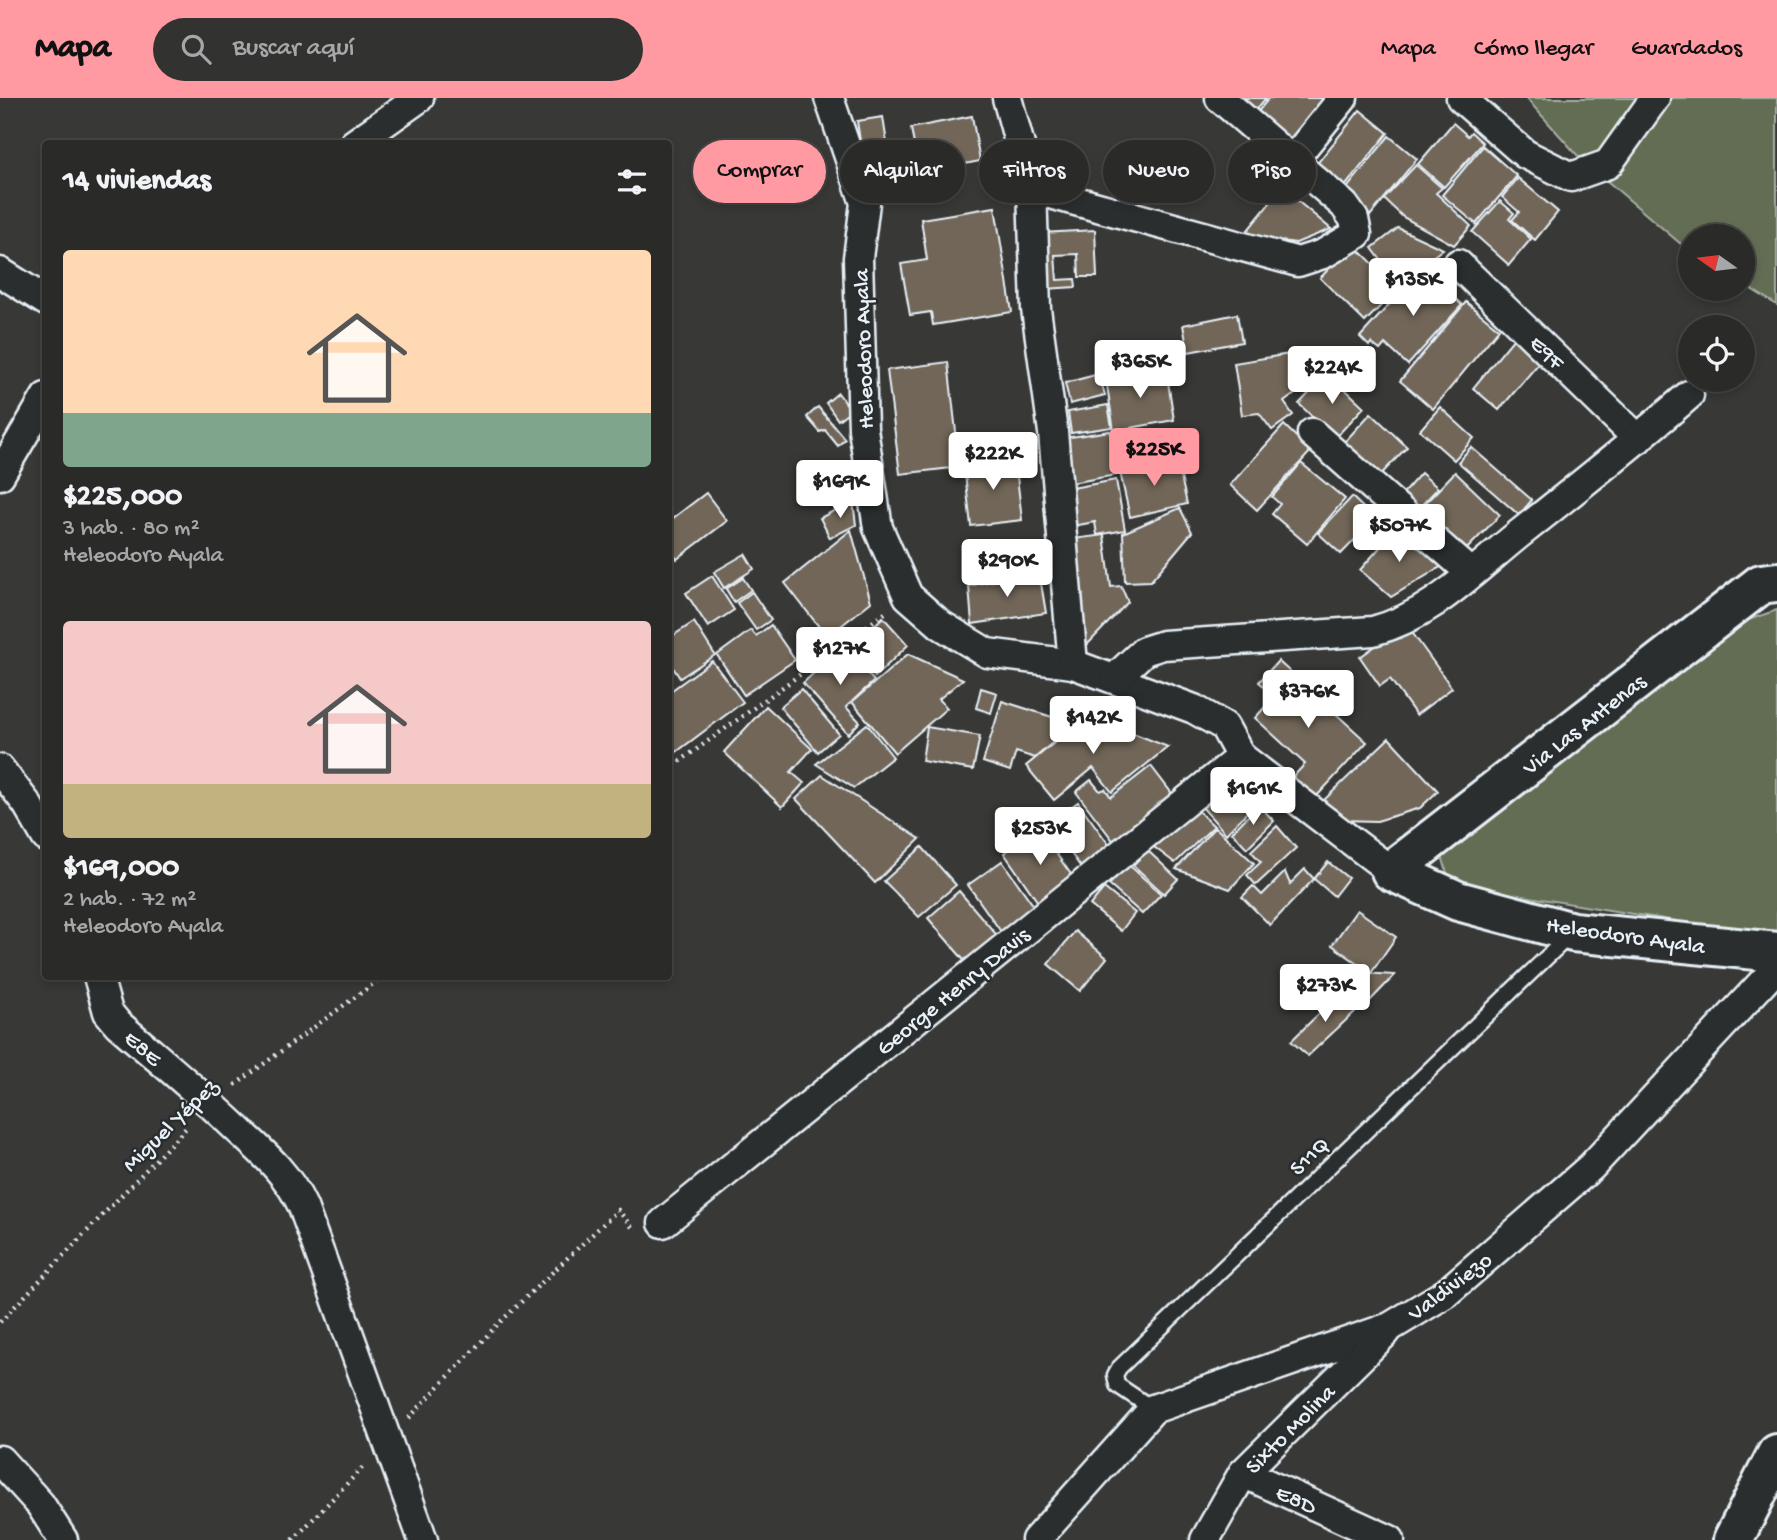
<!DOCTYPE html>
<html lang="es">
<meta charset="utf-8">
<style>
:root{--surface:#2a2a28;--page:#323230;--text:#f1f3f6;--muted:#a5a7a8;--line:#464645;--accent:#ff9aa2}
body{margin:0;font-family:"Gochi Hand",sans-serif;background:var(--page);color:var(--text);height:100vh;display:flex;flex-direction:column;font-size:26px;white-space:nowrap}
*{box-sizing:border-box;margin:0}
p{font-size:23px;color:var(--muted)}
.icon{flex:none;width:38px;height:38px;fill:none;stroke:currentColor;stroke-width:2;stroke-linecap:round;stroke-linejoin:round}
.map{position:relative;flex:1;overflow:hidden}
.panel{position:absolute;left:42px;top:42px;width:630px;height:840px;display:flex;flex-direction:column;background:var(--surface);border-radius:7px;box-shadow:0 4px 10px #0003,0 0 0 2px var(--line)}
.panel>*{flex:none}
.guide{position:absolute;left:693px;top:42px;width:665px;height:63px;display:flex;gap:14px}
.needle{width:46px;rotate:284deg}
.tools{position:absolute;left:1678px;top:126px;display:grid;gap:14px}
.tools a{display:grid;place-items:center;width:77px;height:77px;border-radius:50%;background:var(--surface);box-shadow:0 4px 10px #0003,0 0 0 2px var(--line);font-size:35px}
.price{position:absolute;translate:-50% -60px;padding:0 16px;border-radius:7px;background:#fff;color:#222;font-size:23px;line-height:46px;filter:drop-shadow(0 2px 4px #0008)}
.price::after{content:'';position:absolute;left:50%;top:42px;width:21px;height:16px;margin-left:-10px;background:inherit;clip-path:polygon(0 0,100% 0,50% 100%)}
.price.on{background:var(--accent);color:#111}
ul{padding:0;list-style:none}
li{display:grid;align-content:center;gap:14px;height:371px;padding:0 21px}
li span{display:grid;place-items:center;height:217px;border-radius:7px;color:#555}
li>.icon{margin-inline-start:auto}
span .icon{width:126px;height:126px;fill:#fffc;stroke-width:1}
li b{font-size:30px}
h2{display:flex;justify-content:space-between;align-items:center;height:84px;padding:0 21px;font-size:30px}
.pill{padding:0 24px;border-radius:32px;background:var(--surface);box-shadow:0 4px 10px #0003,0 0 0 2px var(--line);font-size:24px;line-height:63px}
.pill.on{background:var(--accent);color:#111}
header{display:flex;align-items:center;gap:42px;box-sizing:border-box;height:98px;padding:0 35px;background:var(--accent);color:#111}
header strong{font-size:33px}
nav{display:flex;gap:38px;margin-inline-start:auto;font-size:24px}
.search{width:490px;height:63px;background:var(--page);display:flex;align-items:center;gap:18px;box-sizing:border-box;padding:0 24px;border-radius:38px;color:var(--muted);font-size:26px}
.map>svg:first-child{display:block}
.green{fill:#646d53;stroke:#a6afa6;stroke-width:2}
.building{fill:#716658;stroke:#e8f1f8;stroke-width:2}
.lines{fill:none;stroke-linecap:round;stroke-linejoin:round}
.lane-casing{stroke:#e8f1f8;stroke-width:19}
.street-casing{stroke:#e8f1f8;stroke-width:33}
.secondary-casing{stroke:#e8f1f8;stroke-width:44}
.path{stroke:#e8f1f8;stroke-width:4.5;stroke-dasharray:2 5;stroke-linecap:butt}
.lane{stroke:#2a2d2e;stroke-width:14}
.street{stroke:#2a2d2e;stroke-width:28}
.secondary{stroke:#2a2d2e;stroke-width:38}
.labels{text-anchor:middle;stroke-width:5;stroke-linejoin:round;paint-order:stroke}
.street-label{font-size:23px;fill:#e8f1f8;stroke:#2a2d2e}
</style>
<header>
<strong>Mapa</strong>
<div class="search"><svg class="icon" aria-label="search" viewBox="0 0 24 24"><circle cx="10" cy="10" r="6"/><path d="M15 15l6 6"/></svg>Buscar aquí</div>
<nav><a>Mapa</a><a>Cómo llegar</a><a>Guardados</a></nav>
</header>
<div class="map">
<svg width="1777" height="1442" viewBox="0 0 1777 1442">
<rect width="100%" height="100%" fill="#383836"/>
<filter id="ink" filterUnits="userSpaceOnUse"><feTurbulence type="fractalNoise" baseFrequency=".0143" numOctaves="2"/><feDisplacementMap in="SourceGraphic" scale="14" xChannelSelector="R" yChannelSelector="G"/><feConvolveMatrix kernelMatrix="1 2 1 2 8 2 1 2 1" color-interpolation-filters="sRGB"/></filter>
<g filter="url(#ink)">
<g class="green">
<path d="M1526 0H1777V207L1743 186V138H1690V153L1682 147 1579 59Z"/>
<path d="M1777 512V845L1743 834 1493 793 1448 779 1441 754 1734 527Z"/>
</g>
<g class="building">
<path d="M1227 0H1266L1249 20Z"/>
<path d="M1269 0H1325L1283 49 1251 22Z"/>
<path d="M1360 12 1388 35 1343 91 1315 68Z"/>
<path d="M972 18 980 63 919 75 911 30Z"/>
<path d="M883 19 889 59 863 63 857 23Z"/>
<path d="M1453 25 1468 38 1471 34 1483 45 1444 89 1418 66Z"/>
<path d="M1389 38 1417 61 1370 118 1343 95Z"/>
<path d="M1483 48 1517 78 1476 126 1442 97Z"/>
<path d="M1416 67 1442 90 1436 95 1471 128 1454 147 1403 119 1384 101Z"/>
<path d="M1518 80 1558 114 1535 142 1512 122 1519 114 1502 99Z"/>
<path d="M1282 90 1331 131 1296 145 1243 138Z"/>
<path d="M1500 103 1514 115 1509 121 1531 141 1509 167 1472 134Z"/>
<path d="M995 109 1012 214 933 227 931 214 910 217 901 166 927 162 921 121Z"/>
<path d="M1398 130 1443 151 1398 185 1372 150Z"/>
<path d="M1095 132 1097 179H1079L1078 156 1055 157 1057 182 1075 181 1076 189 1045 191 1042 135Z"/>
<path d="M1353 146 1398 190 1365 224 1320 180Z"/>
<path d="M1422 170 1462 207 1408 267 1385 246 1380 252 1371 245 1369 248 1360 239Z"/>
<path d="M1466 204 1499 231 1433 311 1400 283Z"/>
<path d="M1237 216 1242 244 1188 254 1183 227Z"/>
<path d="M1514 240 1539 265 1499 312 1473 290Z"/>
<path d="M1290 256 1296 295 1284 304 1293 317 1272 332 1259 315 1242 317 1234 265Z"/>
<path d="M948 264 960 369 900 376 887 272Z"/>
<path d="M1166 271 1174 322 1114 333 1106 281Z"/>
<path d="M1328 275 1364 309 1335 340 1299 306Z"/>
<path d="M1099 276 1105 297 1070 306 1065 285Z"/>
<path d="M838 295 851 312 838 322 826 305Z"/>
<path d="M1108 307 1112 329 1071 335 1068 314Z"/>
<path d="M818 309 845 341 838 348 825 332 820 334 807 319Z"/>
<path d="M1440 309 1474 340 1454 362 1420 332Z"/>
<path d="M1371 315 1407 349 1373 385 1338 351Z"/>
<path d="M1284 327 1311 353 1257 412 1230 387Z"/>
<path d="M1110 333 1116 377 1071 385 1064 340Z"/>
<path d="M1471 349 1532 402 1519 417 1458 364Z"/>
<path d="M1015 361 1022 422 971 428 964 367Z"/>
<path d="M1177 361 1187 406 1130 419 1120 374Z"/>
<path d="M1301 365 1345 401 1307 446 1272 416 1280 406 1272 399Z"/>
<path d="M1455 374 1500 417 1459 459 1415 416Z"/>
<path d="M1421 375 1438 390 1413 416 1398 401Z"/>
<path d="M1116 382 1125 432 1097 437 1095 424 1067 429 1061 392Z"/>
<path d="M706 395 727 423 677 461 668 449V424Z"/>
<path d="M1352 399 1375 421 1341 456 1318 435Z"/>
<path d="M853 403 856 427 830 440 820 420Z"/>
<path d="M1180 410 1192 434 1151 483 1125 484 1123 435Z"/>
<path d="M1398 429 1442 468 1391 499 1360 472Z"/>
<path d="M851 432 871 504 827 539 785 485Z"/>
<path d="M1104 437 1111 489 1121 488 1128 504 1086 548 1073 441Z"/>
<path d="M745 456 754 471 724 490 714 474Z"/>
<path d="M1039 473 1046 515 972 526 969 488Z"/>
<path d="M712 478 734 512 708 529 686 495Z"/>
<path d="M743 480 751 492 734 504 726 491Z"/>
<path d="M752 494 771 522 756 532 737 505Z"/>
<path d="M883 519 908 547 875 579 849 552Z"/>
<path d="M694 524 715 557 680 580 668 562V541Z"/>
<path d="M1406 526 1452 590 1416 617 1390 581 1380 588 1360 559Z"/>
<path d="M771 527 795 562 744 597 717 557 751 532 756 538Z"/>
<path d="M843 548 874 583 846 609 860 624 848 636 803 585Z"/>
<path d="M908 556 963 581 939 601 947 610 895 655 852 604Z"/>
<path d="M712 563 743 604 671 658 668 595Z"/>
<path d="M1278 563 1367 644 1315 700 1292 680 1305 666 1255 620 1275 598 1259 584Z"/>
<path d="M981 590 997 595 991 615 976 610Z"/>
<path d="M801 591 839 636 818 654 780 609Z"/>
<path d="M1002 603 1074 626 1035 660 1016 654 1010 673 983 664Z"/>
<path d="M766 608 812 651 791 674 804 685 782 709 724 654Z"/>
<path d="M1088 617 1168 649 1112 694 1093 670 1054 702 1026 668Z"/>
<path d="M867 626 893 659 854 690 816 666Z"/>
<path d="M927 629 980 638 973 672 922 663Z"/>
<path d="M1389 640 1438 693 1420 710 1377 723 1342 722 1324 702Z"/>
<path d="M1151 668 1173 697 1118 749 1076 694 1091 682 1100 693 1105 691 1111 699Z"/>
<path d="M822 677 920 741 875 785 796 701Z"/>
<path d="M1232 685 1254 707 1226 736 1201 708Z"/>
<path d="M1078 704 1112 751 1083 772 1049 725Z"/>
<path d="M1259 707 1274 723 1247 750 1232 734Z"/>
<path d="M1195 710 1214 728 1175 765 1150 746Z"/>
<path d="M1277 728 1296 750 1256 787 1247 777 1261 764 1251 753Z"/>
<path d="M1215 729 1254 765 1230 791 1176 771Z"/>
<path d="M1038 730 1075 782 1042 810 1004 755Z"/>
<path d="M922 749 956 787 919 819 884 783Z"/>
<path d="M1147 752 1178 781 1164 796 1133 767Z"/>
<path d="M1002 763 1036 811 1002 835 968 787Z"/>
<path d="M1328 764 1348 780 1334 798 1314 781Z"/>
<path d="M1128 766 1161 796 1142 816 1109 787Z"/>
<path d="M1305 771 1314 781 1270 827 1242 799 1253 788 1262 797 1285 774 1290 786Z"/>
<path d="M1104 790 1135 815 1121 833 1090 807Z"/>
<path d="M959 793 1001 842 969 868 928 820Z"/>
<path d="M1357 812 1396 839 1371 875 1332 847Z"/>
<path d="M1075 833 1107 860 1080 893 1048 866Z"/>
<path d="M1363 875 1395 877 1364 909 1347 893Z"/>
<path d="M1342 893 1358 911 1308 958 1291 943Z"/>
</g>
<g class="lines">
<defs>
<path id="lane" d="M1153 1311 1117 1287 1115 1277 1119 1270 1571 836"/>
<g id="street">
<path d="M829 0 865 105 858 160 863 331 878 430 908 498 941 527 987 555 1073 566 1194 611 1224 628 1241 659 1391 773"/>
<path d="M1007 0 1032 91 1036 211 1053 334 1073 566"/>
<path d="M1461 0 1525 56 1571 79 1608 66 1655 0"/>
<path d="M354 46 419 0"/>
<path d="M1292 63 1343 0"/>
<path d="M1032 91 1298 164 1323 156 1357 136 1354 121 1344 107 1220 0"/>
<path d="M1458 166 1638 341"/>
<path d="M0 174 46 203"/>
<path d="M1312 335 1471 475"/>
<path d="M0 377 46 299"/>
<path d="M1115 580 1144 553 1163 547 1373 533C1431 518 1473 473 1519 436 1576 391 1634 345 1689 297"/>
<path d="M0 671 27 706 46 739"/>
<path d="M98 878 108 914 118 926C157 960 196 992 233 1027 261 1053 287 1074 303 1109L423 1442"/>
<path d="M663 1125 1241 659"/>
<path d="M0 1362 40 1406 63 1442"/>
<path d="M1243 1375 1390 1442"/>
<path d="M1036 1442 1153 1311 1390 1229 1446 1195 1591 1069 1777 869"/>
<path d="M1205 1442 1243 1375 1386 1234"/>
</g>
<g id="secondary">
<path d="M1777 484 1761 486 1391 773 1458 803 1573 834 1777 854"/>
<path d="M1733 1442 1777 1356"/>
</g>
</defs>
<use href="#lane" class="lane-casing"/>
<use href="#street" class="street-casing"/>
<use href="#secondary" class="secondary-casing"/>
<g class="path">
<path d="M668 672 885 515"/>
<path d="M235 987 384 878"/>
<path d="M0 1224 189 1027"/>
<path d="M409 1320 499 1225 618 1112 632 1129"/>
<path d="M293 1442 365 1367"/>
</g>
<use href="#lane" class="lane"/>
<use href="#street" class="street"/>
<use href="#secondary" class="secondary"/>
</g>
</g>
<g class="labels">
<g class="street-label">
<text transform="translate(862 251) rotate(-92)" y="8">Heleodoro Ayala</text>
<text transform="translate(1548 253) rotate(44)" y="8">E9F</text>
<text transform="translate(1583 625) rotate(-38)" y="8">Via Las Antenas</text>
<text transform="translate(1626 836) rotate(8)" y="8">Heleodoro Ayala</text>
<text transform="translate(952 892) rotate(-39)" y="8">George Henry Davis</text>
<text transform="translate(144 949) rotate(41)" y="8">E8E</text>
<text transform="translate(169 1026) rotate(-44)" y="8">Miguel Yépez</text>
<text transform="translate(1308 1057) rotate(-44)" y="8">S11Q</text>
<text transform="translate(1449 1187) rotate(-37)" y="8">Valdiviezo</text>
<text transform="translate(1289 1330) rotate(-45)" y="8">Sixto Molina</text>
<text transform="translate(1297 1400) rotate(25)" y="8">E8D</text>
</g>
</g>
</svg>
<div class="tools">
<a><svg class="needle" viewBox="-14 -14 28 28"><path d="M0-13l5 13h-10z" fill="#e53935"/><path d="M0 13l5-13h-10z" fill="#a5a7a8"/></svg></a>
<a><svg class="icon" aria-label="locate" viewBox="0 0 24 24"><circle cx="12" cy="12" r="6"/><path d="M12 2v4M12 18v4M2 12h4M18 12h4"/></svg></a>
</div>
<b class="price" style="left:1413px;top:220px">$135K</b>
<b class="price" style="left:1140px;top:302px">$365K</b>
<b class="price" style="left:1332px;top:308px">$224K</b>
<b class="price on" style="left:1154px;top:390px">$225K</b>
<b class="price" style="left:993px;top:394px">$222K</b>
<b class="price" style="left:840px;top:422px">$169K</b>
<b class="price" style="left:1399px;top:466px">$507K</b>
<b class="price" style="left:1007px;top:501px">$290K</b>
<b class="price" style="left:840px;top:589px">$127K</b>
<b class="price" style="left:1308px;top:632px">$376K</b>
<b class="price" style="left:1093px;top:658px">$142K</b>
<b class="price" style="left:1253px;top:729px">$161K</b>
<b class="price" style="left:1040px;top:769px">$253K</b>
<b class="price" style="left:1325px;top:926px">$273K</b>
<div class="guide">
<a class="pill on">Comprar</a>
<a class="pill">Alquilar</a>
<a class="pill">Filtros</a>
<a class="pill">Nuevo</a>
<a class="pill">Piso</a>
</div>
<section class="panel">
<h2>14 viviendas<svg class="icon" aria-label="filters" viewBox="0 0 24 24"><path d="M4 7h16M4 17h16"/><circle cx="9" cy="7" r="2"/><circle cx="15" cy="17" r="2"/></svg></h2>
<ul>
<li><span style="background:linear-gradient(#ffd9b3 75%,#7fa58c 0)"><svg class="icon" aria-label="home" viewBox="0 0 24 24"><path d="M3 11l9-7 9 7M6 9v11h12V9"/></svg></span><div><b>$225,000</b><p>3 hab. · 80 m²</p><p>Heleodoro Ayala</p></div></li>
<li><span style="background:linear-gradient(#f6c9c9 75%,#c2b280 0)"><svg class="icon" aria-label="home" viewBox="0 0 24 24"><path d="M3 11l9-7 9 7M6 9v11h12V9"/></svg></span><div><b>$169,000</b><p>2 hab. · 72 m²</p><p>Heleodoro Ayala</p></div></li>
</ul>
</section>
</div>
